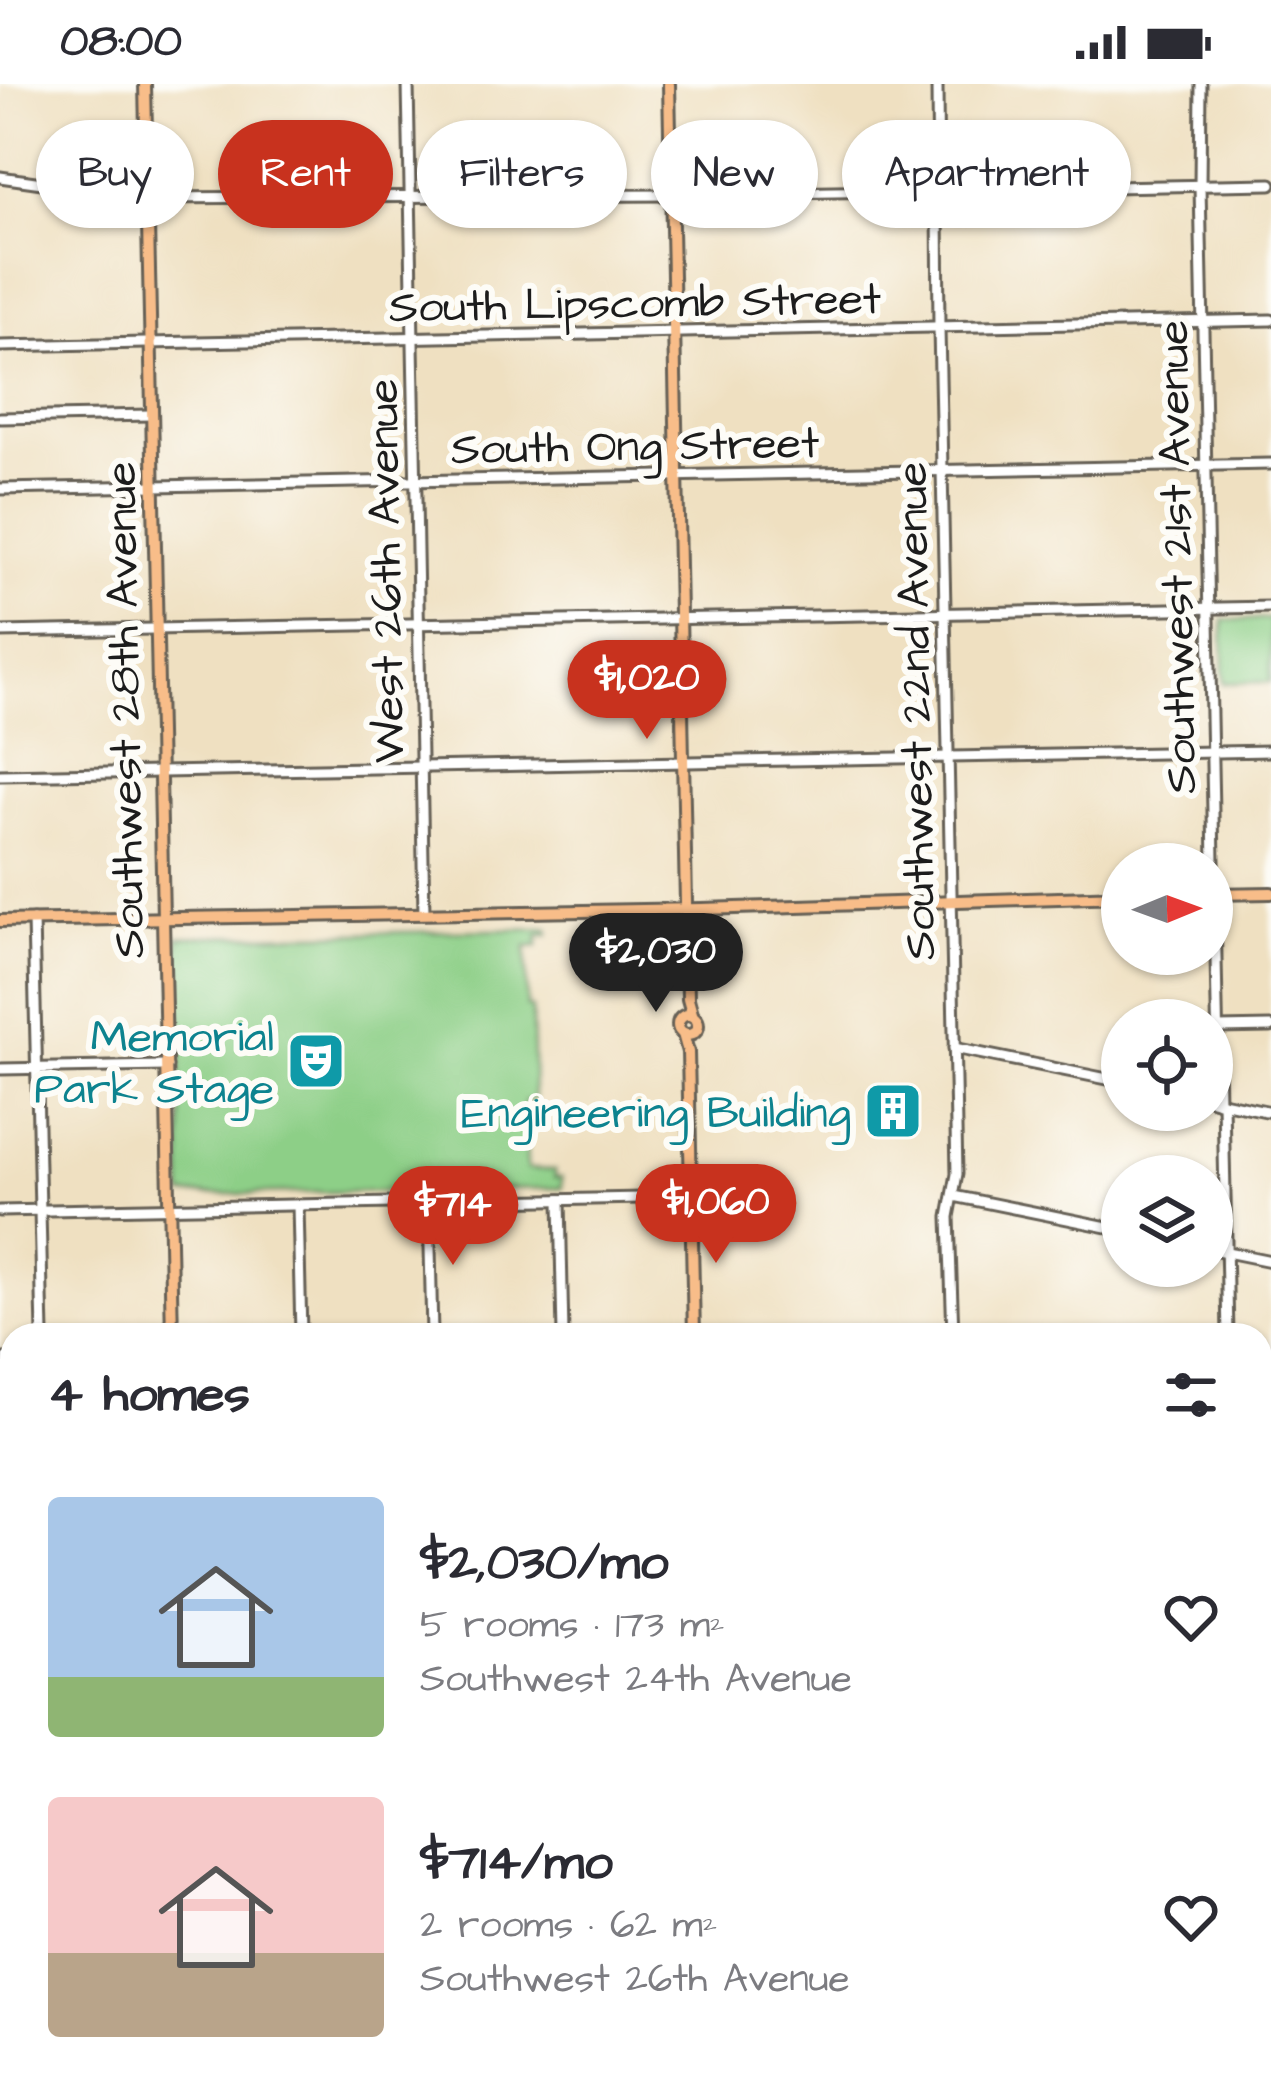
<!DOCTYPE html>
<meta charset="utf-8">
<style>
:root{--surface:#fff;--page:#f7f7f7;--text:#2b2b33;--muted:#7c7c81;--accent:#c8321e}
body{margin:0;font-family:"Architects Daughter",sans-serif;background:var(--page);color:var(--text);height:100vh;display:flex;flex-direction:column;font-size:45px;white-space:nowrap}
*{box-sizing:border-box;margin:0}
p{font-size:39px;color:var(--muted)}
.icon{flex:none;width:66px;height:66px;fill:none;stroke:currentColor;stroke-width:2;stroke-linecap:round;stroke-linejoin:round}
.map{position:relative;flex:1;overflow:hidden}
.sheet{position:absolute;left:0px;top:1239px;width:1272px;height:768px;display:flex;flex-direction:column;background:var(--surface);border-radius:36px 36px 0 0;box-shadow:0 3px 9px #0004}
.sheet>*{flex:none}
.top-card{position:absolute;left:36px;top:36px;width:1200px;height:108px;display:flex;gap:24px}
.needle{width:78px;rotate:89deg}
.fabs{position:absolute;left:1101px;top:759px;display:grid;gap:24px}
.fabs a{display:grid;place-items:center;width:132px;height:132px;border-radius:50%;background:var(--surface);box-shadow:0 3px 9px #0004;font-size:60px}
.price{position:absolute;translate:-50% -102px;padding:0 27px;border-radius:42px;background:var(--accent);color:#fff;font-size:39px;line-height:78px;filter:drop-shadow(0 3px 6px #0008)}
.price::after{content:'';position:absolute;left:50%;top:72px;width:36px;height:27px;margin-left:-18px;background:inherit;clip-path:polygon(0 0,100% 0,50% 100%)}
.price.active{background:#222;color:#fff}
ul{padding:0;list-style:none}
li{display:flex;align-items:center;gap:36px;height:300px;padding:0 48px}
li span{display:grid;place-items:center;flex:none;width:336px;height:240px;border-radius:12px;color:#555}
li>.icon{margin-inline-start:auto}
span .icon{width:144px;height:144px;fill:#fffc;stroke-width:1}
li b{font-size:51px}
h2{display:flex;justify-content:space-between;align-items:center;height:144px;padding:0 48px;font-size:51px}
.pill{padding:0 42px;border-radius:54px;background:var(--surface);box-shadow:0 3px 9px #0004;font-size:42px;line-height:108px}
.pill.active{background:var(--accent);color:#fff}
.status{display:flex;justify-content:space-between;align-items:center;height:84px;padding:0 60px;background:var(--surface);direction:ltr}
.status svg{height:33px;fill:currentColor}
.map>svg:first-child{display:block}
.green{fill:#8dcf87;stroke:#547652;stroke-width:3}
.lines{fill:none;stroke-linecap:round;stroke-linejoin:round}
.minor-casing{stroke:#666156;stroke-width:15}
.major-casing{stroke:#666156;stroke-width:16}
.highway-casing{stroke:#666156;stroke-width:20}
.minor{stroke:#fff;stroke-width:9}
.major{stroke:#f8bd89;stroke-width:10}
.highway{stroke:#f8bd89;stroke-width:14}
.labels{text-anchor:middle;stroke-width:12;stroke-linejoin:round;paint-order:stroke}
.street-label{font-size:45px;fill:#1c1c1c;stroke:#fdfcf7}
.culture-label{font-size:45px;fill:#0d838f;stroke:#fdfcf7;text-anchor:end}
</style>
<div class="status"><b>08:00</b><svg viewBox="0 0 49 12"><path d="M0 12V9h3v3zM5 12V6h3v6zM10 12V3h3v9zM15 12V0h3v12zM26 1h20v11H26zM47 4h2v5h-2z"/></svg></div>
<div class="map">
<svg width="1271" height="2007" viewBox="0 0 1271 2007">
<rect width="100%" height="100%" fill="#fdfcf7"/>
<filter id="ink" filterUnits="userSpaceOnUse"><feTurbulence type="fractalNoise" baseFrequency=".00833" numOctaves="2"/><feDisplacementMap in="SourceGraphic" scale="24" xChannelSelector="R" yChannelSelector="G"/><feConvolveMatrix kernelMatrix="1 2 1 2 8 2 1 2 1" color-interpolation-filters="sRGB"/></filter>
<filter id="wash" filterUnits="userSpaceOnUse"><feTurbulence type="fractalNoise" baseFrequency=".004" numOctaves="4" result="noise"/><feDisplacementMap in="SourceGraphic" scale="48" xChannelSelector="R" yChannelSelector="G"/><feGaussianBlur stdDeviation="2.7" result="paint"/><feColorMatrix in="noise" values="0 0 0 0 0 0 0 0 0 0 0 0 0 0 0 0 0 1.4 0 .05"/><feComposite in="paint" operator="in"/></filter>
<g filter="url(#wash)">
<rect width="100%" height="100%" fill="#efe0c1"/>
<g class="green">
<path d="M1271 535V598L1224 599 1223 536Z"/>
<path d="M548 845 549 851H538V862L526 863 527 923 532 924 534 1016 525 1017 527 1085 555 1086V1093H562V1104L183 1111 178 853Z"/>
</g>
</g>
<g filter="url(#ink)">
<g class="lines">
<defs>
<g id="minor">
<path d="M408 0 424 829"/>
<path d="M937 0 939 244 957 1090 949 1133 953 1251"/>
<path d="M1201 0 1200 102 1219 1018"/>
<path d="M0 93 147 114 674 111 1271 100"/>
<path d="M0 262 1271 236"/>
<path d="M0 334 151 331"/>
<path d="M0 405 1271 380"/>
<path d="M0 548 1271 523"/>
<path d="M0 691 1271 667"/>
<path d="M33 836 43 1251"/>
<path d="M1218 944 1271 943"/>
<path d="M954 964 1122 998"/>
<path d="M0 985 167 982"/>
<path d="M1212 1016 1271 1028"/>
<path d="M1223 1018 1228 1251"/>
<path d="M954 1112 1122 1146"/>
<path d="M560 1116 563 1251"/>
<path d="M429 1118 432 1251"/>
<path d="M298 1121 301 1251"/>
<path d="M0 1127 691 1113"/>
<path d="M1212 1165 1271 1177"/>
<path d="M0 1275H12"/>
<path d="M1260 1342 1271 1344"/>
<path d="M0 1735H12"/>
<path d="M1260 1800 1271 1801"/>
<path d="M0 1890H12"/>
<path d="M1260 1954 1271 1955"/>
<path d="M56 1995V2007"/>
<path d="M186 1995V2007"/>
<path d="M316 1995 317 2007"/>
<path d="M576 1995 577 2007"/>
<path d="M708 1995V2007"/>
<path d="M990 2007 992 1995"/>
</g>
<g id="major">
<path d="M145 0 172 1251"/>
<path d="M669 0 688 915 693 933"/>
<path d="M1212 810 1271 809"/>
<path d="M0 837 702 825 1122 812"/>
<circle cx="688" cy="941" r="10"/>
<path d="M683 950 688 968 694 1251"/>
<path d="M0 1430H12"/>
<path d="M1260 1495 1271 1497"/>
<path d="M0 1582H12"/>
<path d="M1260 1648 1271 1650"/>
<path d="M1260 1971 1271 1963"/>
<path d="M446 1995V2007"/>
<path d="M0 2000 22 2007"/>
<path d="M1206 2007 1224 1995"/>
</g>
<path id="highway" d="M1254 2007 1271 1995"/>
</defs>
<use href="#minor" class="minor-casing"/>
<use href="#major" class="major-casing"/>
<use href="#highway" class="highway-casing"/>
<use href="#minor" class="minor"/>
<use href="#major" class="major"/>
<use href="#highway" class="highway"/>
</g>
</g>
<defs>
<symbol id="theatre-square" viewBox="-11 -11 22 22"><rect x="-9" y="-9" width="18" height="18" rx="4" fill="#0f9aa8" stroke="#fdfcf7"/><path d="M-5-5.5Q0-4 5-5.5V0Q5 5 0 6Q-5 5-5 0ZM-3.3-2.5H-1v1.5H-3.3ZM1-2.5H3.3v1.5H1ZM-2.8 1Q0 5.5 2.8 1Z" fill="#fff"/></symbol>
<symbol id="building-square" viewBox="-11 -11 22 22"><rect x="-9" y="-9" width="18" height="18" rx="4" fill="#0f9aa8" stroke="#fdfcf7"/><path d="M-4-6H4V6H1V3H-1V6H-4ZM-2.5-4.3h1.7v1.8h-1.7ZM.8-4.3h1.7v1.8H.8ZM-2.5-1h1.7V.8h-1.7ZM.8-1h1.7V.8H.8Z" fill="#fff"/></symbol>
</defs>
<g fill-rule="evenodd">
<use href="#theatre-square" x="283" y="944" width="66" height="66"/>
<use href="#building-square" x="860" y="994" width="66" height="66"/>
</g>
<g class="labels">
<g class="street-label">
<text transform="translate(635 217) rotate(-1)" y="16">South Lipscomb Street</text>
<text transform="translate(635 360) rotate(-1)" y="16">South Ong Street</text>
<text transform="translate(1175 473) rotate(-91)" y="16">Southwest 21st Avenue</text>
<text transform="translate(384 487) rotate(-91)" y="16">West 26th Avenue</text>
<text transform="translate(123 626) rotate(-91)" y="16">Southwest 28th Avenue</text>
<text transform="translate(914 627) rotate(-91)" y="16">Southwest 22nd Avenue</text>
</g>
<g class="culture-label">
<text x="274" y="967">Memorial<tspan x="274" dy="52">Park Stage</tspan></text>
<text x="851" y="1043">Engineering Building</text>
</g>
</g>
</svg>
<div class="fabs">
<a><svg class="needle" viewBox="-14 -14 28 28"><path d="M0-13l5 13h-10z" fill="#e53935"/><path d="M0 13l5-13h-10z" fill="#7c7c81"/></svg></a>
<a><svg class="icon" aria-label="locate" viewBox="0 0 24 24"><circle cx="12" cy="12" r="6"/><path d="M12 2v4M12 18v4M2 12h4M18 12h4"/></svg></a>
<a><svg class="icon" aria-label="layers" viewBox="0 0 24 24"><path d="M12 4l9 5-9 5-9-5zM3 14l9 5 9-5"/></svg></a>
</div>
<b class="price" style="left:647px;top:658px">$1,020</b>
<b class="price active" style="left:656px;top:931px">$2,030</b>
<b class="price" style="left:716px;top:1182px">$1,060</b>
<b class="price" style="left:453px;top:1184px">$714</b>
<div class="top-card">
<a class="pill">Buy</a>
<a class="pill active">Rent</a>
<a class="pill">Filters</a>
<a class="pill">New</a>
<a class="pill">Apartment</a>
</div>
<section class="sheet">
<h2>4 homes<svg class="icon" aria-label="filters" viewBox="0 0 24 24"><path d="M4 7h16M4 17h16"/><circle cx="9" cy="7" r="2"/><circle cx="15" cy="17" r="2"/></svg></h2>
<ul>
<li><span style="background:linear-gradient(#a9c7e8 75%,#8fb573 0)"><svg class="icon" aria-label="home" viewBox="0 0 24 24"><path d="M3 11l9-7 9 7M6 9v11h12V9"/></svg></span><div><b>$2,030/mo</b><p>5 rooms · 173 m²</p><p>Southwest 24th Avenue</p></div><svg class="icon" aria-label="heart" viewBox="0 0 24 24"><path d="M12 20l-8-8c-3-5 5-10 8-4 3-6 11-1 8 4z"/></svg></li>
<li><span style="background:linear-gradient(#f6c9c9 65%,#b9a48a 0)"><svg class="icon" aria-label="home" viewBox="0 0 24 24"><path d="M3 11l9-7 9 7M6 9v11h12V9"/></svg></span><div><b>$714/mo</b><p>2 rooms · 62 m²</p><p>Southwest 26th Avenue</p></div><svg class="icon" aria-label="heart" viewBox="0 0 24 24"><path d="M12 20l-8-8c-3-5 5-10 8-4 3-6 11-1 8 4z"/></svg></li>
</ul>
</section>
</div>
